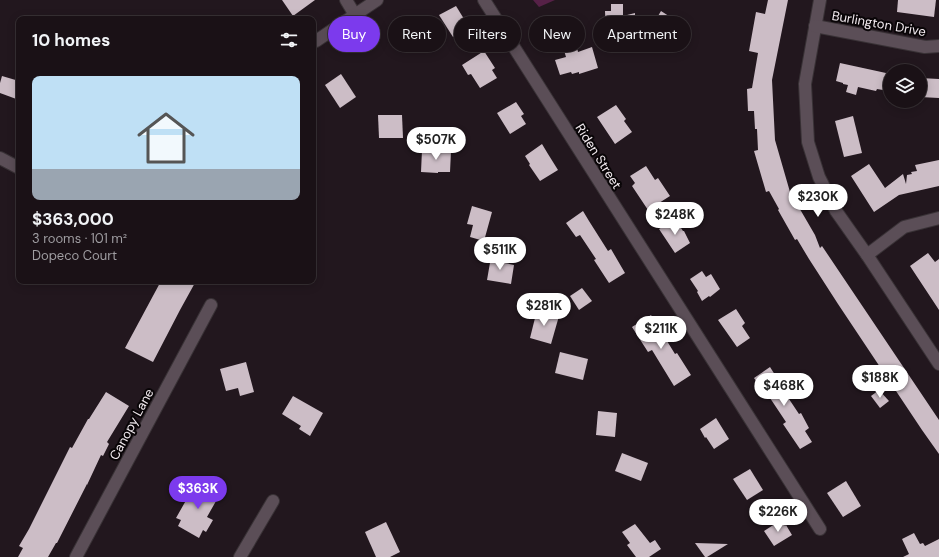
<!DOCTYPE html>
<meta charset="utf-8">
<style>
:root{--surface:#1a1116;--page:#231a1f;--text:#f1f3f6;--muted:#9f9da1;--line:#383135;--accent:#7c3aed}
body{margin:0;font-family:"DM Sans",sans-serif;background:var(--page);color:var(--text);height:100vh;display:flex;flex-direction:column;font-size:15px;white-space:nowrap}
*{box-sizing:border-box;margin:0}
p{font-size:13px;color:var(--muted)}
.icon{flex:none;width:22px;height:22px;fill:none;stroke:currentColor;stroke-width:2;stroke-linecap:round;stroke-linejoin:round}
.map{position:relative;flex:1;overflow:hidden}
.drawer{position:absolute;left:16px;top:16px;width:300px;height:268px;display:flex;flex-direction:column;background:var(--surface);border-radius:8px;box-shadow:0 2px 10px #0003,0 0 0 1px var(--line)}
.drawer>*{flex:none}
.banner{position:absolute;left:328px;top:16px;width:380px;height:36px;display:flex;gap:8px}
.tools{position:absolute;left:883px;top:64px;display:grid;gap:8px}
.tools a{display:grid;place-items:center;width:44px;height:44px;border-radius:50%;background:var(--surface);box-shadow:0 2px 10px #0003,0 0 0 1px var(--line);font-size:20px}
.price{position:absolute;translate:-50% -34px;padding:0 9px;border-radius:14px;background:#fff;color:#222;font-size:13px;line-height:26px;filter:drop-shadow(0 1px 2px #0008)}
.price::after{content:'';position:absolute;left:50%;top:24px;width:12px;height:9px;margin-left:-6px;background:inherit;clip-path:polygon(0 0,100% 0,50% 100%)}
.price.current{background:var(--accent);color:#fff}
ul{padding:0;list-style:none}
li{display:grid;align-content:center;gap:8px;height:212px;padding:0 16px}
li+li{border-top:1px solid var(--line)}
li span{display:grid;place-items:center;height:124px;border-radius:8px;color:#555}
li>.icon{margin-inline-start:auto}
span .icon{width:72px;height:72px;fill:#fffc;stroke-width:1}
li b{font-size:17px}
h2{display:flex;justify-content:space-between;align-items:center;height:48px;padding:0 16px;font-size:17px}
.tag{padding:0 14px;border-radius:18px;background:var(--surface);box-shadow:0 2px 10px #0003,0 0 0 1px var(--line);font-size:14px;line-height:36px}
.tag.current{background:var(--accent);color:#fff}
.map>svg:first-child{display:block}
.green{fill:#562147}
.building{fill:#ccbdc6}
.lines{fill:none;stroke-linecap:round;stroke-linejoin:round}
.minor-casing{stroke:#393236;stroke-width:14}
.minor{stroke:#5b4e57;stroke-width:12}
.labels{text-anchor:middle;stroke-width:4;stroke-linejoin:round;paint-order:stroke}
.street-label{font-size:13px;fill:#f2eaef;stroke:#090507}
</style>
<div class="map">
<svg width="939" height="557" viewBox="0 0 939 557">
<rect width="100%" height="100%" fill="#22171e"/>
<path class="green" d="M533 0H555L539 7Z"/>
<g class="building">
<path d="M282 0H315L293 16Z"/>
<path d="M768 0H788L772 80 775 140 790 192 815 235 820 248 822 246 939 420V454L922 430 838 304 809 259 797 239 795 240 778 210 779 209 769 191 766 192 754 151 758 150 757 129H755L754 111H748L747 89 752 88 758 53 749 51 756 12 765 14Z"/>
<path d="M898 0H936L934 17 897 12Z"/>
<path d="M611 4H623V16L635 13V29H624V34L606 35 605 11H611Z"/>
<path d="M456 6 469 27 453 37 439 15Z"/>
<path d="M661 11 675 20 674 22 685 28 677 41 668 34 664 40 649 31Z"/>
<path d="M576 44 578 52 592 47 598 68 579 74V72L572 74 571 72 560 75 555 60 566 57 563 47Z"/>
<path d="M484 51 495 68 492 70 497 78 480 88 471 74 468 75 462 65Z"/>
<path d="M840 63 886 73 883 90 877 89 876 91 858 87 856 95 846 92 848 85 843 84V83L836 81Z"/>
<path d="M341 74 356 97 340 108 325 85Z"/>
<path d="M2 76 19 81V100L0 93V83Z"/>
<path d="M920 78 939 79V98L920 97Z"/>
<path d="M516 102 524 114 521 116 526 124 510 134 497 113Z"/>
<path d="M616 105 626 119 624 121 632 132 615 144 597 117Z"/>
<path d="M378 115H402L403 138H379Z"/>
<path d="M853 116 862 153 844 157 835 121Z"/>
<path d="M542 144 548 154 558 170 540 181 529 165 530 164 525 156Z"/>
<path d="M422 150 451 151 450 172H438V173L421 172Z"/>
<path d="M939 160V186L899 195 874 212 851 176 869 164 885 188 903 174 906 184 907 175 912 174 911 172 917 171 915 165Z"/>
<path d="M646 166 655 180 658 178 670 196 648 210 632 186 635 183 630 176Z"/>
<path d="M472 206 492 212 484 241 470 237 473 225 467 224Z"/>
<path d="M583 211 589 221 608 251 611 249 625 273 609 283 594 260 596 259 580 235 576 237 566 223Z"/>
<path d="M675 219 683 231H684L690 243 675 253 659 229Z"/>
<path d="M928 253 935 262 939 259V310L910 266Z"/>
<path d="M491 257 505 259V263L514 265 511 284 487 280Z"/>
<path d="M702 271 706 277 711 274 720 289 710 297 709 296 702 301 697 292 698 291 690 279Z"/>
<path d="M161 281H196L180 310 153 362 125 348Z"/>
<path d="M582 288 592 301 579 310 570 296Z"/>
<path d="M736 309 745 323 742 326 750 338 737 347 718 320Z"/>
<path d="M537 310 559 316 551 344 530 338Z"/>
<path d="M651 315 675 354 677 353 691 375 674 386 652 350 648 352 632 327Z"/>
<path d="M560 352 588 359 583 380 555 373Z"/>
<path d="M246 362 254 392 240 396 238 388 226 391 220 369Z"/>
<path d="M770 367 784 389 783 390 799 414 801 413 809 428 805 431 812 442 800 449 783 424 786 422 770 398 768 399 754 378Z"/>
<path d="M879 390 889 401 880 408 871 396Z"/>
<path d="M106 392 129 406 107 442 109 444 103 456 101 455 87 485V484L57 543H56L48 557H18L23 548 19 546 29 529 70 447 72 448 88 419H89Z"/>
<path d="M293 396 323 413 310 436 299 429 301 426 282 414Z"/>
<path d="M598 411 617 413 615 437 596 435Z"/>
<path d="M716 418 729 439 714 449 706 437 705 438 700 429Z"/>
<path d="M622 453 648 463 641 481 615 471Z"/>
<path d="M750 469 763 490 747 500 733 479Z"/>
<path d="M197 481 220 494 207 517 213 520 206 532 203 530 199 538 178 526 181 520 176 518Z"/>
<path d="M846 481 861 506 843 517 827 493Z"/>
<path d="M781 520 785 526 786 525 792 535 774 546 764 531Z"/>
<path d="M386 522 400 552 390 557H376L365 532Z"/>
<path d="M635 524 650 543 655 540 661 549 649 557H636L627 545 630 543 622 532Z"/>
<path d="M914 533 920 544 923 543 925 546 939 539V557H903L909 554 902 539Z"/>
<path d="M695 543 728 544 707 557H705Z"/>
</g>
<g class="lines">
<defs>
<g id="minor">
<path d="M346 0 355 15"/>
<path d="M484 0 820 529"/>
<path d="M820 0 805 84 808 142 819 177 836 211 867 255 939 364"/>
<path d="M815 26 925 47 939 46"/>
<path d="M316 41 377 0"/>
<path d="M0 158 19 168"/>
<path d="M867 255 904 227 939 218"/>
<path d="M76 557 211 305"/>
<path d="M240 557 273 501"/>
</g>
</defs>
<use href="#minor" class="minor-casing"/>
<use href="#minor" class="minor"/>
</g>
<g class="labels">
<g class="street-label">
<text transform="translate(879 23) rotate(10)" y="5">Burlington Drive</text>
<text transform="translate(599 156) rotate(58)" y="5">Riden Street</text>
<text transform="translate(131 424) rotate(-62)" y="5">Canopy Lane</text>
</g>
</g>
</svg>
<div class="tools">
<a><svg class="icon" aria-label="layers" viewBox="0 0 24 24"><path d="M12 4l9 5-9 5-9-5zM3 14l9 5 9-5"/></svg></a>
</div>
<b class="price" style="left:436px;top:161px">$507K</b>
<b class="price" style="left:818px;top:218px">$230K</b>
<b class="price" style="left:675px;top:236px">$248K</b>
<b class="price" style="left:500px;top:271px">$511K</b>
<b class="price" style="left:544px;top:327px">$281K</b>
<b class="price" style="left:661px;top:350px">$211K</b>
<b class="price" style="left:880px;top:399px">$188K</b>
<b class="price" style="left:784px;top:407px">$468K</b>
<b class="price current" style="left:198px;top:510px">$363K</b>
<b class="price" style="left:778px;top:533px">$226K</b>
<div class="banner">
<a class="tag current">Buy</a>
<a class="tag">Rent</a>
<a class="tag">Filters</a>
<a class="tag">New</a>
<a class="tag">Apartment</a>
</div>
<section class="drawer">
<h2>10 homes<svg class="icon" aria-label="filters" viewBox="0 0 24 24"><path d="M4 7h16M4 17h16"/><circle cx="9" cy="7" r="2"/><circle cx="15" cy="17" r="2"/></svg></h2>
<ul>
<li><span style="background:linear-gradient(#bfe0f5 75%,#9aa5b1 0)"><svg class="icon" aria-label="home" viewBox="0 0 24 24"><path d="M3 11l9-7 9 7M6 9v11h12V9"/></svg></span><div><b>$363,000</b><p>3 rooms · 101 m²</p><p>Dopeco Court</p></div></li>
</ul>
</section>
</div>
